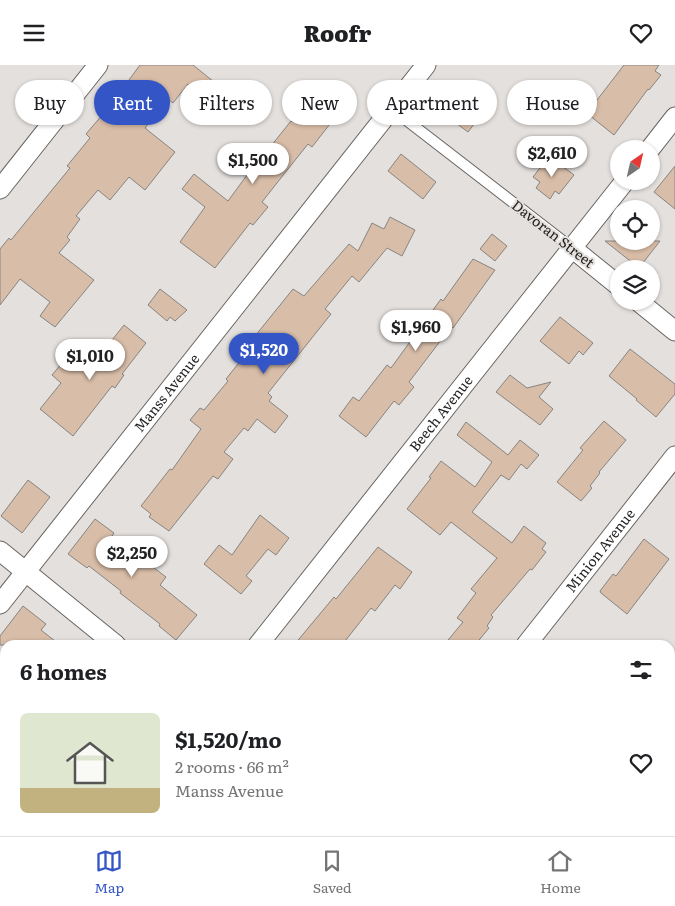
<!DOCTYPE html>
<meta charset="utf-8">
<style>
:root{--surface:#fff;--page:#f2f2f2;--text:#202124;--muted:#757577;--line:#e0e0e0;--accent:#3455c6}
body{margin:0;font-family:Literata,serif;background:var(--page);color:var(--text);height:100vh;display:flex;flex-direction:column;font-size:19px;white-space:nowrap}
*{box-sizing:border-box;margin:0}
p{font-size:16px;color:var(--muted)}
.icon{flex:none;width:28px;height:28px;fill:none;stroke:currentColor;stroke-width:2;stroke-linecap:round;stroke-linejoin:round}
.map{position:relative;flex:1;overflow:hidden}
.side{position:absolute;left:0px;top:575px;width:675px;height:196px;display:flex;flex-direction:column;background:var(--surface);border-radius:15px 15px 0 0;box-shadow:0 1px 4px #0004}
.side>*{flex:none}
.top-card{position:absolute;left:15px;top:15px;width:645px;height:45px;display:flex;gap:10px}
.needle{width:32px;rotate:34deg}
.tools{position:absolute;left:610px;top:75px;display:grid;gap:10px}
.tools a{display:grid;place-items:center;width:50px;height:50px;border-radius:50%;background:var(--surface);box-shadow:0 1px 4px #0004;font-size:25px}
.price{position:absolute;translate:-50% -42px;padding:0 11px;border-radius:18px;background:#fff;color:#222;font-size:16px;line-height:32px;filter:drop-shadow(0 1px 2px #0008)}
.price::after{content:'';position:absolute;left:50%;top:30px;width:15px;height:11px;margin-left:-8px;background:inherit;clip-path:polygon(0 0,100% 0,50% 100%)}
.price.current{background:var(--accent);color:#fff}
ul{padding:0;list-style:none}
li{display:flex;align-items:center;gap:15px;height:125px;padding:0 20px}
li span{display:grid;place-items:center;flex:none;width:140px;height:100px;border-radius:8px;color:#555}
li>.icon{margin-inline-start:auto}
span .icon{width:60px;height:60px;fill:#fffc;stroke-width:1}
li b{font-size:21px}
h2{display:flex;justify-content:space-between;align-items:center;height:60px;padding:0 20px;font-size:21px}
.tag{padding:0 18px;border-radius:22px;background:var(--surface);box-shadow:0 1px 4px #0004;font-size:18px;line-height:45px}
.tag.current{background:var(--accent);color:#fff}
header{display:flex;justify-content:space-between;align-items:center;height:65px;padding:0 20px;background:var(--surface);font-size:22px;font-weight:800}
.dock{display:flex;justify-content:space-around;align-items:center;height:70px;border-top:1px solid var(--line);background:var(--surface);font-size:14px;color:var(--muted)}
.dock a{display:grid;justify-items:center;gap:2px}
.dock .current{color:var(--accent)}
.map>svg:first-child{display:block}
.building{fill:#d8bda8;stroke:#878481}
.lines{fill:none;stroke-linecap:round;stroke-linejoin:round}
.service-casing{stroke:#686562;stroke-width:12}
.minor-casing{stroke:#686562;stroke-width:21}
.service{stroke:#fff;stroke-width:10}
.minor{stroke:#fff;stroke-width:19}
.labels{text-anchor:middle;stroke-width:4;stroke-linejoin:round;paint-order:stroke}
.street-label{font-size:14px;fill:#201f1e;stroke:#e4e0dd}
</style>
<header><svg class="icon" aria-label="menu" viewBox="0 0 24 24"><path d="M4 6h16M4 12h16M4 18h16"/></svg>Roofr<svg class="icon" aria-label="heart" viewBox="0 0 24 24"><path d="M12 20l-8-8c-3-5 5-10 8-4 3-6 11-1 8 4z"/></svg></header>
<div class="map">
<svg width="675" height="771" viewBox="0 0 675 771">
<rect width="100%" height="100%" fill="#e4e0dd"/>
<g class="building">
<path d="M140 0H193L224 25 213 39 188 19 173 38 168 34 145 63 175 87 145 125 129 112 110 135 98 125 76 151 80 154 67 172 70 175 59 188 94 215 55 262 40 251 50 237 20 214 0 240V184L9 173 11 175 70 103 67 101 90 73 86 69 109 42Z"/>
<path d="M624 0H659L655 6 661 10 649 25 648 24 614 70 579 42 589 29 597 35Z"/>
<path d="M457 23 485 45 468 67 440 46Z"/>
<path d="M317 24 339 40 337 43 340 46 312 82 308 79 288 104 262 137 268 142 253 160 250 158 215 203 180 177 205 142 182 124 194 109 228 136 258 95 259 96 291 56 292 57 300 48Z"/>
<path d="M401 89 436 117 423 134 388 106Z"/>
<path d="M549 91 574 110 559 129 555 126 550 134 536 123 540 117 533 112Z"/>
<path d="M675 101V144L654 127Z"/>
<path d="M390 152 415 165 402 191 387 183 359 217 352 211 325 244 331 249 268 328 272 332 269 336 288 351 275 368 257 354 248 366 244 363 224 387 233 394 218 414 213 411 169 466 149 452 151 449 141 441 170 404 172 405 201 364 190 355 200 343 204 345 228 316 226 314 250 284 247 281 293 224 304 231 349 179 358 186 372 158 384 164Z"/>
<path d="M492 169 507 181 495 196 480 184Z"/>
<path d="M605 176H660L639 203Z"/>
<path d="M473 194 495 205 453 263 451 262 409 317 414 322 399 340 394 336 366 372 339 351 353 332 359 336 387 300 391 303 441 234 443 236Z"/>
<path d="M160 224 187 245 175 256 170 252 167 256 148 240Z"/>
<path d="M560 252 593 278 583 290 579 286 569 299 540 276Z"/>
<path d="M124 260 146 278 122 309 124 310 115 323 112 321 73 371 40 344 61 318 52 310 68 291 79 301 92 284 100 290Z"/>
<path d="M630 284 675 319V329L656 352 636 335 637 334 609 311Z"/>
<path d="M510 310 527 323 551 317 539 332 553 344 540 360 496 327Z"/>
<path d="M604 356 626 375 599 407 600 408 590 421 592 423 581 436 557 417 583 385 580 383Z"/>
<path d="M466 357 508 390 520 375 539 390 527 404 521 399 509 415 501 410 472 447 512 478 524 461 546 478 542 484 546 487 532 505 530 504 491 550 493 552 487 561 489 563 475 580H444L463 557 457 553 476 528 471 524 497 493 451 457 440 470 407 444 431 413 429 412 441 396 475 422 492 397 457 370Z"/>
<path d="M28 415 50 432 22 468 1 451Z"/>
<path d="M260 450 289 473 276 490 268 484 246 511 252 516 241 529 204 499 219 480 232 490Z"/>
<path d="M95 454 114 468 112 471 166 512 160 520 197 550 176 575 159 561 160 559 120 528 121 526 89 501 87 503 68 489Z"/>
<path d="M644 474 669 494 627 549 601 528 600 526 613 509 616 511Z"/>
<path d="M378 482 412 507 400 524 395 520 375 546 371 543 342 580H294L334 532 336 534Z"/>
<path d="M23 541 46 559 41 565 60 580H0V571Z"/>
</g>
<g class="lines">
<defs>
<g id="service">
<path d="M392 44 572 183"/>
<path d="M517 766 524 771"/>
</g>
<g id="minor">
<path d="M650 84 675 52"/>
<path d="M0 124 98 0"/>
<path d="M572 183 619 221"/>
<path d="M638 236 675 266"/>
<path d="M0 486 116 580"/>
<path id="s1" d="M0 539 426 0"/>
<path id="s2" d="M258 580 625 116"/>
<path id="s3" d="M526 580 675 391"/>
<path d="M670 747 675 741"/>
<path d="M348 766 354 771"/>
<path d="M106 771 110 766"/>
<path d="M374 771 378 766"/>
<path d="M651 771 655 766"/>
</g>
</defs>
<use href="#service" class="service-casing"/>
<use href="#minor" class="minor-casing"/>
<use href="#service" class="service"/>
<use href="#minor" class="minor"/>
</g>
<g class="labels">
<g class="street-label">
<text transform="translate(553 169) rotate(38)" y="5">Davoran Street</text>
<text dy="5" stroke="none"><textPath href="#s1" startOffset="269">Manss Avenue</textPath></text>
<text dy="5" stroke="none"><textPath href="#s2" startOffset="295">Beech Avenue</textPath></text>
<text dy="5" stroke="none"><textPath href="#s3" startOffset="120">Minion Avenue</textPath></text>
</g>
</g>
</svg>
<div class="tools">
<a><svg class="needle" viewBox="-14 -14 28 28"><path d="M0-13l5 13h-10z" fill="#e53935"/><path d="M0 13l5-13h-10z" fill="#757577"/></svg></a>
<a><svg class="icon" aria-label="locate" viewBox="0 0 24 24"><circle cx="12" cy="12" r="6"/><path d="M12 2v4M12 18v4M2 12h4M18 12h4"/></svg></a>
<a><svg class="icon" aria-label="layers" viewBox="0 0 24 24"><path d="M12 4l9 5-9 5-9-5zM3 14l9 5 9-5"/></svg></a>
</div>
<b class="price" style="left:552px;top:113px">$2,610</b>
<b class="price" style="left:253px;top:120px">$1,500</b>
<b class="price" style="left:416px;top:287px">$1,960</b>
<b class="price current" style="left:264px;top:310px">$1,520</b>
<b class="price" style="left:90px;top:316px">$1,010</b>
<b class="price" style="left:132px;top:513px">$2,250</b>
<div class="top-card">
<a class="tag">Buy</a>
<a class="tag current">Rent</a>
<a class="tag">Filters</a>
<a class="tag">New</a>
<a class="tag">Apartment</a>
<a class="tag">House</a>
</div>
<section class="side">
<h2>6 homes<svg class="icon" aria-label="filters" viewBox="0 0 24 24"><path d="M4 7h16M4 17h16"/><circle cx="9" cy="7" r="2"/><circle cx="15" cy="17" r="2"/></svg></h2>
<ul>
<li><span style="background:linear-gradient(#dfe7d0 75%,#c2b280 0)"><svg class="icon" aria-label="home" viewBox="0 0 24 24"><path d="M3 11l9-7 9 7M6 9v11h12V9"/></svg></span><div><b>$1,520/mo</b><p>2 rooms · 66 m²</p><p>Manss Avenue</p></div><svg class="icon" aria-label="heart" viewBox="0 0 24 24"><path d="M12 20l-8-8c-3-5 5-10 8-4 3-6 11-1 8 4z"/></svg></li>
</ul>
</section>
</div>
<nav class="dock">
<a class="current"><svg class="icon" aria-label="map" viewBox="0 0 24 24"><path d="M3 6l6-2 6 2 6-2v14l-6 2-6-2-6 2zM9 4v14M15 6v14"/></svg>Map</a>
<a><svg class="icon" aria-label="saved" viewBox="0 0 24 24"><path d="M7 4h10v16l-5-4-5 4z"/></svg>Saved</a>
<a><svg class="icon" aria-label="home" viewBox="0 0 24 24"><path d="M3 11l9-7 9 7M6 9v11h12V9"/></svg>Home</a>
</nav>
